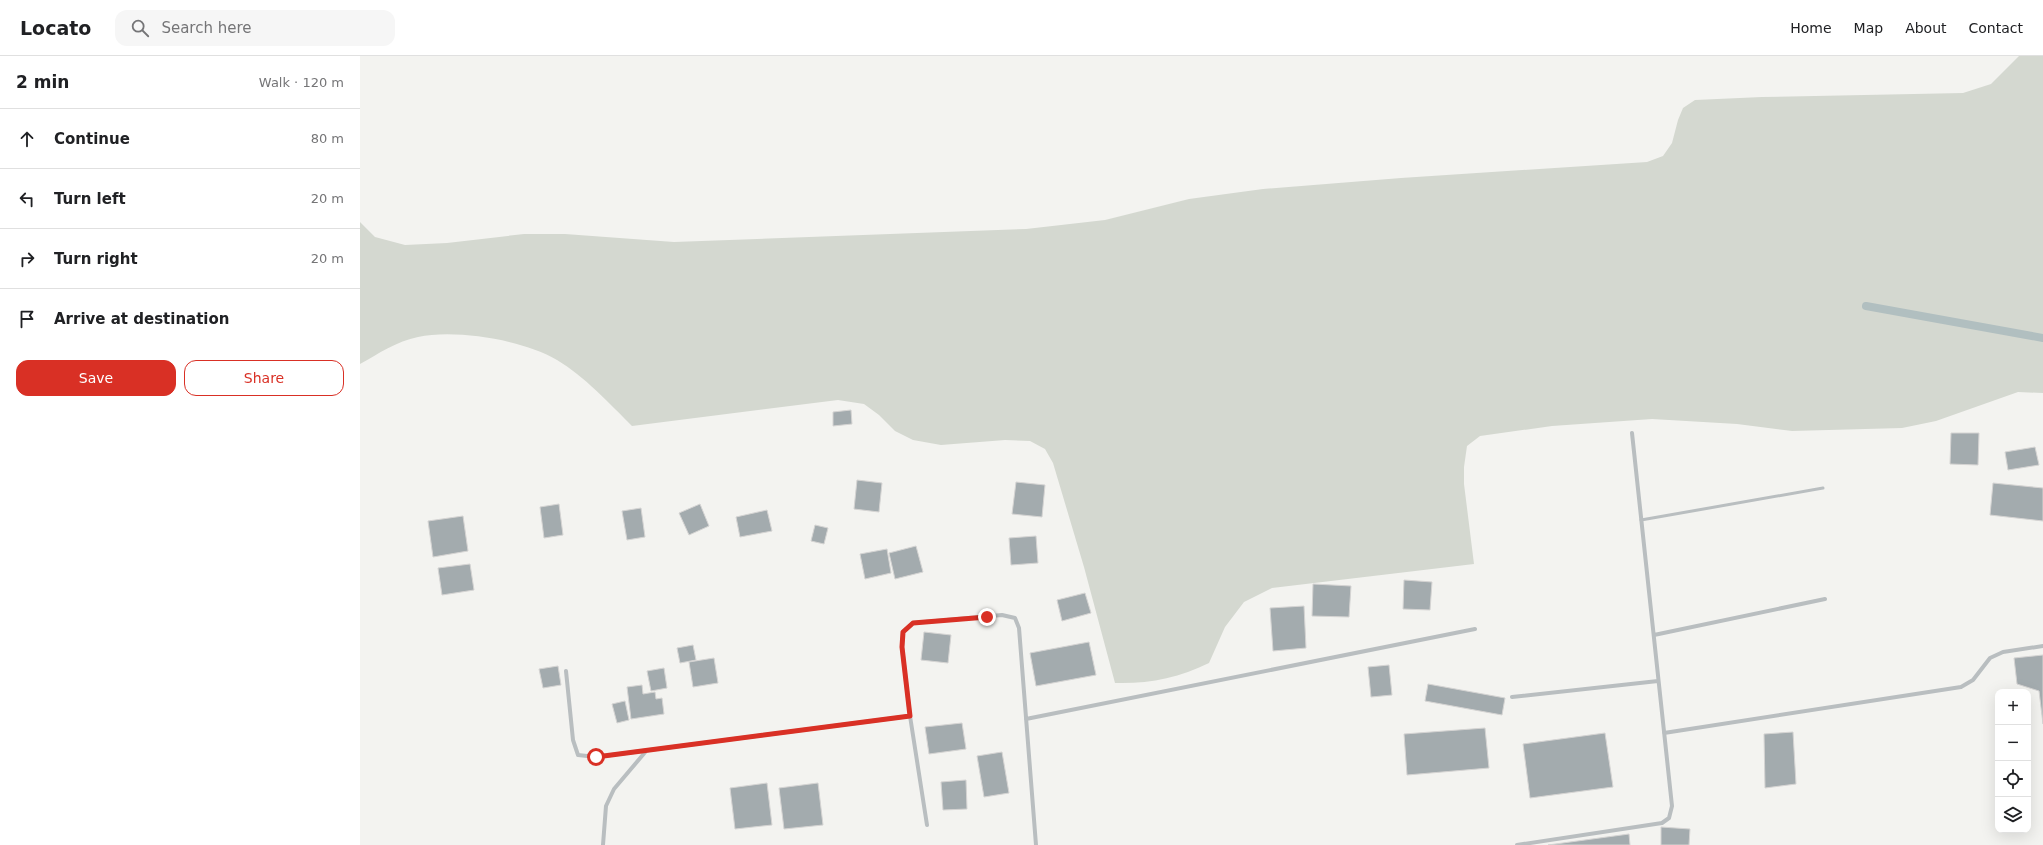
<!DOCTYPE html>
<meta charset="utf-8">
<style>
:root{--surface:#fff;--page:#f6f6f6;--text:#202124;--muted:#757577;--line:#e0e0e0;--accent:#d93025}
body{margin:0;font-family:"DejaVu Sans",sans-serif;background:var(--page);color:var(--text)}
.controls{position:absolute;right:12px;bottom:12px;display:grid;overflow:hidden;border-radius:8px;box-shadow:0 4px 16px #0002}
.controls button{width:36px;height:36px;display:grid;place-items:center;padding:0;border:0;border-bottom:1px solid var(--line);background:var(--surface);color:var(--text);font:20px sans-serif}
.stop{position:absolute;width:12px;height:12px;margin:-9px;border:3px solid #d93025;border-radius:50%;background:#fff}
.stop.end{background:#d93025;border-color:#fff;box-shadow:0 1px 4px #0008}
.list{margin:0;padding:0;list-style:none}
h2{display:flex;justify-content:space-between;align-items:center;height:52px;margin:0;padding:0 16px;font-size:17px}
h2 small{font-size:13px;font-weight:400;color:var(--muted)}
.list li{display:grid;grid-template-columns:26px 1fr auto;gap:12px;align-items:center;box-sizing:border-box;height:60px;padding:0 16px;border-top:1px solid var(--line)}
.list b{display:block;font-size:15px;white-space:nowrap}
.list em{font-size:13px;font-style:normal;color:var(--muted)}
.actions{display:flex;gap:8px;padding:12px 16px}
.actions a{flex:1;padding:9px 0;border:1px solid var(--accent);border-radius:12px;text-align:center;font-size:14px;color:var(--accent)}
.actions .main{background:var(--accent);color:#fff}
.icon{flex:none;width:22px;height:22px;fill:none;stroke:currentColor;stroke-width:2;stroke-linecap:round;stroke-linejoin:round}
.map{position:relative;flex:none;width:1683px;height:789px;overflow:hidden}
header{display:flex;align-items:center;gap:24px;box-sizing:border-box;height:56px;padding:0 20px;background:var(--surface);border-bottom:1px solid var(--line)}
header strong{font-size:19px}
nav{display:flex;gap:22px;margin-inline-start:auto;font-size:14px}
.search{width:280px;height:36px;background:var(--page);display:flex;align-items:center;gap:10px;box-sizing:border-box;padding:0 14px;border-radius:12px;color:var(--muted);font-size:15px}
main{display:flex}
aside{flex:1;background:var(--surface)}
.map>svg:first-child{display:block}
.green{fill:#d4d8d0}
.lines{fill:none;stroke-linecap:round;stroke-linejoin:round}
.stream{stroke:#b1bfc0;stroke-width:8}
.building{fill:#a3abae;stroke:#d5d4d3}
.service{stroke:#b9bec0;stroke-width:3}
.minor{stroke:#b9bec0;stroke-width:4}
.route{stroke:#d93025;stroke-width:5}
</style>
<header>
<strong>Locato</strong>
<div class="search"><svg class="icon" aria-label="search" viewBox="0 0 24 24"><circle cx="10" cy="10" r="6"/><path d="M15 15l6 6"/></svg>Search here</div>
<nav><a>Home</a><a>Map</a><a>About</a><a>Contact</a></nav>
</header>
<main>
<aside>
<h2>2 min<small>Walk · 120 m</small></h2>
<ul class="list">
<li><svg class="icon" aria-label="ahead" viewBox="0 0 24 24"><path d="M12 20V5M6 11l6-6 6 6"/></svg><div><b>Continue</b></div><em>80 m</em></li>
<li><svg class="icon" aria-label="left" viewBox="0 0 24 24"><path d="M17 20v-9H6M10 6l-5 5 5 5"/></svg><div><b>Turn left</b></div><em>20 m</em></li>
<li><svg class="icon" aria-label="right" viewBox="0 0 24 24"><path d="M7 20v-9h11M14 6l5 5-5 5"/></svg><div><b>Turn right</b></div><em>20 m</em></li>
<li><svg class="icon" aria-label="arrive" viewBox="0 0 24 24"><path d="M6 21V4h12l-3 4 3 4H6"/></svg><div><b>Arrive at destination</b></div></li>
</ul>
<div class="actions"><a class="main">Save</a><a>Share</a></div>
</aside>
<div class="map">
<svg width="1683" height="789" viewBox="0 0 1683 789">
<rect width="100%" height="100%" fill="#f3f3f0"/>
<path class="green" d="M1659 0H1683V337L1658 336 1576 365 1542 372 1432 375 1377 368 1292 363 1192 370 1120 380 1107 390 1104 411V428L1114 508 912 532 884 546 865 571 849 607C819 622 788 628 755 627L724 511 693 407 685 393 670 385 645 384 581 389 553 384 535 375 519 359 504 348 478 344 272 370C250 348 224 320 197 304 163 284 96 273 58 281 37 285 18 298 0 308V166L15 181 45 189 87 187 164 178H205L314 186 666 173 745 164 829 143 903 133 1041 122 1287 106 1303 100 1312 87 1318 64 1323 52 1335 44 1402 41 1603 37 1631 28Z"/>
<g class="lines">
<path class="stream" d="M1506 250 1683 282"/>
</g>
<path class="building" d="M491 354 492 368 473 370V356Z
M1591 377H1619L1618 409 1590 408Z
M1675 391 1679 409 1648 414 1645 396Z
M497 424 522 427 519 456 494 453Z
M656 426 685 429 682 461 652 458Z
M1633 427 1683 432V465L1630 459Z
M199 448 203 479 184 482 180 451Z
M340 448 349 470 329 479 319 457Z
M281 452 285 481 267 484 262 455Z
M407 454 412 475 380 481 376 461Z
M103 460 108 495 73 501 68 465Z
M455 469 468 472 464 488 451 485Z
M676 480 678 507 651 509 649 482Z
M556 490 563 516 535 523 529 497Z
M527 493 531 517 505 523 500 498Z
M110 508 114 534 82 539 78 512Z
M1044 524 1072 526 1070 554 1043 553Z
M953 528 991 530 989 561 952 560Z
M725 537 731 557 702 565 697 544Z
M944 550 946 592 913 595 910 552Z
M564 576 591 579 588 607 561 604Z
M729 586 736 619 676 630 670 597Z
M333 589 336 604 320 607 317 592Z
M1683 599V668L1679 635 1657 628 1654 602Z
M354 602 358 627 333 631 329 606Z
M1029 609 1032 639 1011 641 1008 611Z
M198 610 201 629 183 632 179 613Z
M304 612 307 632 291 635 287 615Z
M1068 628 1145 642 1142 659 1065 645Z
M282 629 283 638 295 636 296 643 302 642 304 658 271 663 267 631Z
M265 645 269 664 257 667 252 648Z
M602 667 606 693 569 698 565 671Z
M1125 672 1129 712 1047 719 1044 678Z
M1433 676 1436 728 1405 732 1404 678Z
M1245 677 1253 731 1170 742 1163 688Z
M642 696 649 737 624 741 617 700Z
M606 724 607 753 583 754 581 726Z
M407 727 412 769 375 773 370 732Z
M458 727 463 769 424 773 419 732Z
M1301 771 1330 773 1329 789H1301Z
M1269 778 1270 789H1188Z"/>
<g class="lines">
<path class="service" d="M1281 464 1463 432"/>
<path class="minor" d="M1294 579 1465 543
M206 615 213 684 218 699 236 701 550 660
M1152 641 1298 625
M666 663 1115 573
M1304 677 1601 631 1613 624 1630 602 1643 596 1683 590
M567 769 550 660 542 591 543 576 553 567 642 559 655 562 659 572 676 789
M243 789 246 750 254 733 287 694
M1157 789 1302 767 1309 762 1312 750 1272 377"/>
</g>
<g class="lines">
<path class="route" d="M236 701 550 660 542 591 543 576 553 567 627 561"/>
</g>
</svg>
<div class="controls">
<button>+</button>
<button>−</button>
<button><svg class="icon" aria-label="locate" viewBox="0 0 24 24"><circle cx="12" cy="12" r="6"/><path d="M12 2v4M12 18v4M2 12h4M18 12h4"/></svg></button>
<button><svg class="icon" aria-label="layers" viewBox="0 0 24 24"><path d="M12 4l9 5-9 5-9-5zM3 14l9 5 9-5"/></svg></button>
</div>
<div class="stop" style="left:236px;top:701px"></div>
<div class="stop end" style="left:627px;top:561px"></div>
</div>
</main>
